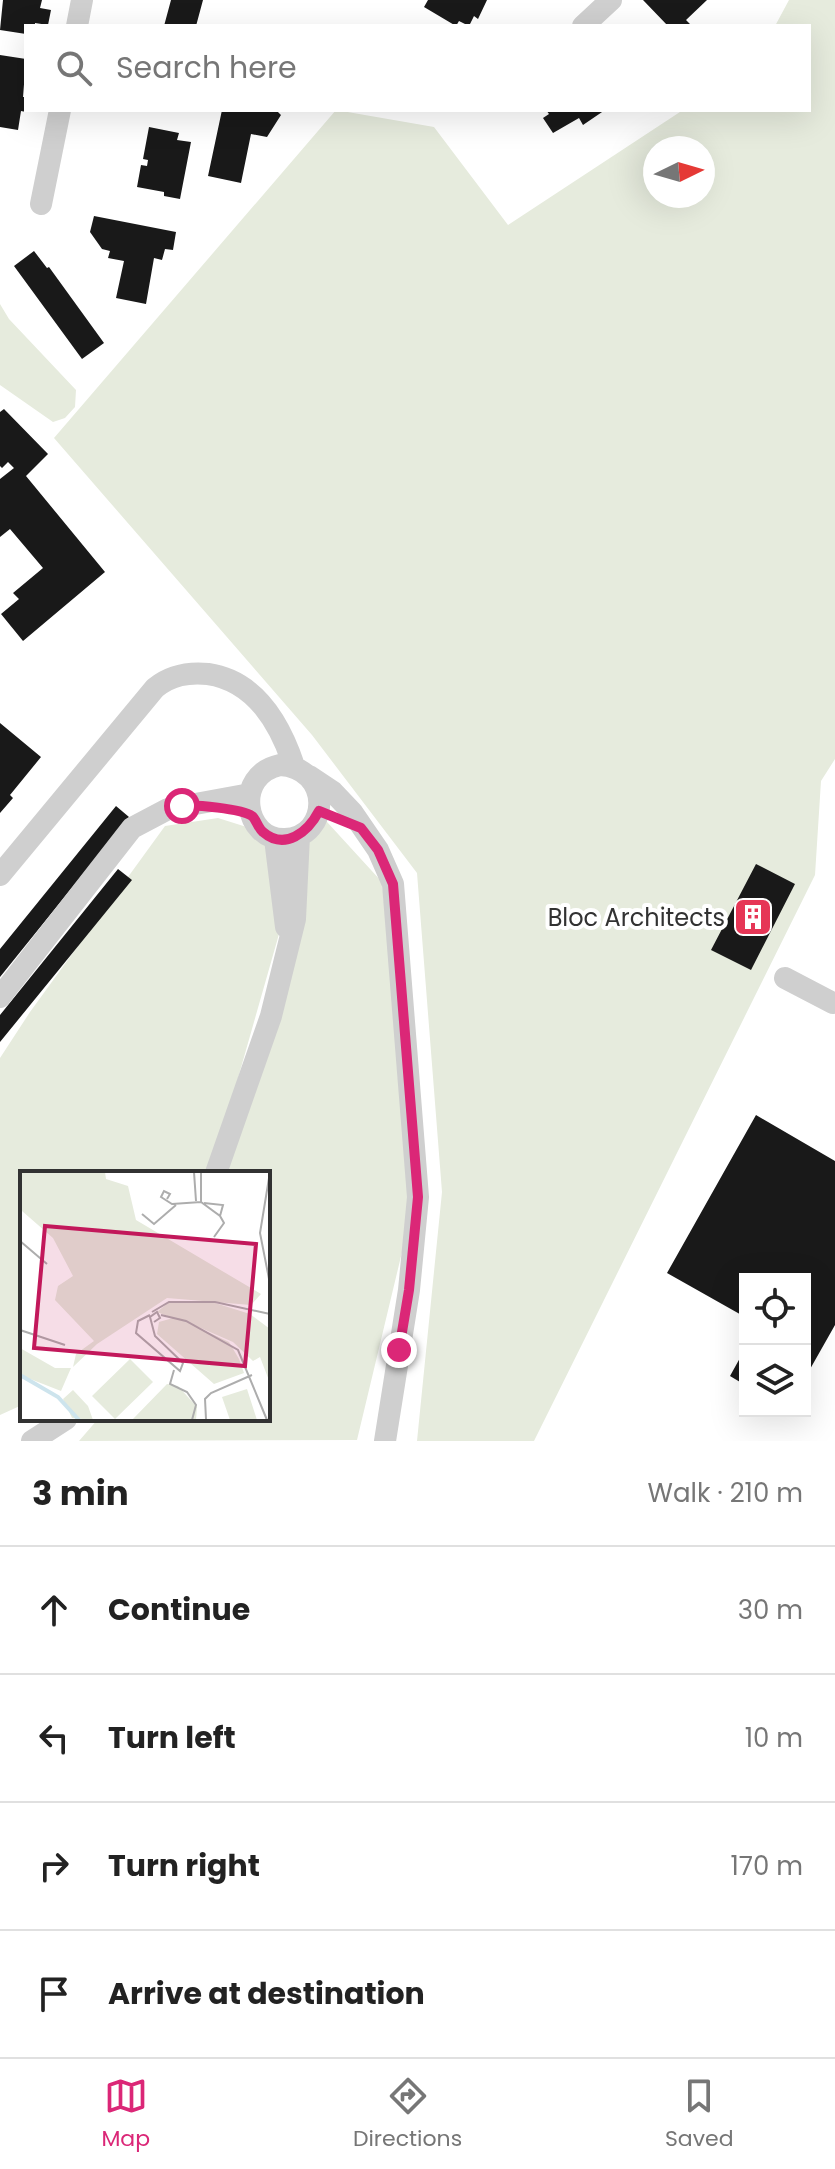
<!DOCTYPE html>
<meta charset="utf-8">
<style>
:root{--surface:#fff;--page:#f6f6f6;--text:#222;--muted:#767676;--line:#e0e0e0;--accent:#db2777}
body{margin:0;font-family:Poppins,sans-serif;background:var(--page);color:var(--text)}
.controls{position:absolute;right:24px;bottom:24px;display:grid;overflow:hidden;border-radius:0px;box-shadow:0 8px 32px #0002}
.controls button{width:72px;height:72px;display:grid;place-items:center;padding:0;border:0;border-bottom:2px solid var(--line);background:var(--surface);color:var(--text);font:40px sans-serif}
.compass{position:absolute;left:643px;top:136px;width:72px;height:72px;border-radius:50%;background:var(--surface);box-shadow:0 8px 32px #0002;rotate:85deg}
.stop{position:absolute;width:24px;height:24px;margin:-18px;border:6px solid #db2777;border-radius:50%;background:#fff}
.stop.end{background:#db2777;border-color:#fff;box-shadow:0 2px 8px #0008}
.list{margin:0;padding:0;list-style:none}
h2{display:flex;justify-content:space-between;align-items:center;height:104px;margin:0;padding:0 32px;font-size:34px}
h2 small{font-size:26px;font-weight:400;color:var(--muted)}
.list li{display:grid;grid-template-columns:52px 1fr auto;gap:24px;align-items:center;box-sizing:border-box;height:128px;padding:0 32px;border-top:2px solid var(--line)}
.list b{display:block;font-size:30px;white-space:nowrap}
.list em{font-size:26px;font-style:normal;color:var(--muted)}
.icon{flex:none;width:44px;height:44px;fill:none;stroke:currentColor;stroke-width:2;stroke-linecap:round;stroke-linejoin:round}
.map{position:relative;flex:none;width:835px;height:1441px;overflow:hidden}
.search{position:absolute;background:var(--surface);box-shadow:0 8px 32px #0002;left:24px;right:24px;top:24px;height:88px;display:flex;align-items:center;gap:20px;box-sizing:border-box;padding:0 28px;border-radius:0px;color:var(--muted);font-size:30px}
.sheet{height:616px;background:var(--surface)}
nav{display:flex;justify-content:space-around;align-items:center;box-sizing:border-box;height:112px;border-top:2px solid var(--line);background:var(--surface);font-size:22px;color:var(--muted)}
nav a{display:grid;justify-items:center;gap:4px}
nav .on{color:var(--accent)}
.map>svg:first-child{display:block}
.green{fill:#e6ebdd;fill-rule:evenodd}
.building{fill:#191919}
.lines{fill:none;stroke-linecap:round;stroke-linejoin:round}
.street{stroke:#cfcfcf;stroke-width:22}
.route{stroke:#db2777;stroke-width:10}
.labels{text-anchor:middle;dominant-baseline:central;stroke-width:8;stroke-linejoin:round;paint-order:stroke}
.poi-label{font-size:24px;fill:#323232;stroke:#fff;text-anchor:end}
.inset-river{fill:none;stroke:#cde4ed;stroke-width:4}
.inset-road{fill:none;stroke:#adadad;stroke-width:2}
.view{fill:#c2185b;fill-opacity:0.15;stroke:#c2185b;stroke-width:4}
.inset-edge{fill:none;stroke:#323232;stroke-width:4}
</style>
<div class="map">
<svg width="835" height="1441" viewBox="0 0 835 1441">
<rect width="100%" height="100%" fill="#fff"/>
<path class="green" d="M789 0H835V759L821 781 815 875 534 1441H417L442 1192 417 873 312 735 54 438 336 110 434 127 508 225 683 110H809V26H775ZM655 148H703V196H655Z
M0 304 9 319 76 390 75 407 65 418 53 422 0 385Z
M317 811 382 882 414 1202 357 1440 79 1441 98 1419H268V1173H224Z
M218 818 253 829 271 852 281 927 211 1173H22V1405L0 1415V1058L30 1012 165 826Z"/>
<path class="building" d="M3 0H42L40 8 51 10 48 25 35 23V26H26V34L0 30Z
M171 0H203L196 26H164Z
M428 0H487L478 19 474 16 469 26 459 21 456 26 424 7Z
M643 0H707L686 20 692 26H668Z
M0 55 26 59 23 97H26V112L21 111 18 130 0 127Z
M222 110H276L281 115 267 137 251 134 241 183 208 176Z
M546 110H605L583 125 579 118 553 133 543 118 549 114Z
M149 127 179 133 177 140 191 142 180 199 164 196V192L137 187 141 165 147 166 148 160 143 159Z
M94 216 176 232 173 250 165 249 162 260 154 258 146 304 116 298 124 261 108 258 110 251 102 249 90 232Z
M34 251 47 268 49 267 104 343 82 359 14 266Z
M4 409 48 454 26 476 105 572 23 641 1 614 19 599 13 593 43 568 10 529 0 537V479L14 468 8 462 2 468 0 466V412Z
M0 723 41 757 10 795 13 798 0 813Z
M116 806 129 817 0 977V949Z
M756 864 795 884 751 970 711 950Z
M118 869 132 880 0 1042V1015Z
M756 1115 835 1161V1325L805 1378V1279H745V1317L667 1273Z
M745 1349V1385L730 1376Z"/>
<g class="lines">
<path class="street" d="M77 26 82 0
M583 26 611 0
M41 204 60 110
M280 765C332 768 331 837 285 839 244 841 233 775 280 765Z
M309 776 333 792 352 812 378 850 393 884 418 1197 409 1290 385 1441
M275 839 286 927
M0 875 155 688C171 675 188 672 208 674 256 681 280 724 294 766
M785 978 833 1003
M0 997 132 828 168 809 250 794
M216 1173 271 1016 295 919 299 836
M32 1441 66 1419"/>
</g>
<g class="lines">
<path class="route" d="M182 806C194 804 242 809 252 816 256 819 258 828 263 832 285 851 308 832 319 811L361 828 378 850 393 884 418 1197 409 1290 399 1350"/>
</g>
<defs>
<symbol id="building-square" viewBox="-11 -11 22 22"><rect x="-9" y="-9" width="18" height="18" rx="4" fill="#e63656" stroke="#fff"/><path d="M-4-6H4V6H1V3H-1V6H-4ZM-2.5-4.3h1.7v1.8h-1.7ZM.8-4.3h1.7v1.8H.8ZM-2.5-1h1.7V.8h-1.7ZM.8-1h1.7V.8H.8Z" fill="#fff"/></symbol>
</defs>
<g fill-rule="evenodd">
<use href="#building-square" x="731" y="895" width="44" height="44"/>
</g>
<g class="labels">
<g class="poi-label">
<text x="725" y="917">Bloc Architects</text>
</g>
</g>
<g transform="translate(20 1171)">
<rect width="250" height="250" fill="#fff"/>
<path d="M0 1H85L86 8 108 15 116 49 241 123 231 134 147 127 77 173 53 196 56 183 74 170 35 129 38 115 53 105 33 67 2 40ZM148 132H195L230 143 250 158V212L240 186 233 190 213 171 167 151 209 171 219 188 224 202 194 213 137 163 139 151 153 147 137 141ZM0 177 35 197H51L41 220 0 204ZM110 188 133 211 95 248 72 225ZM147 213 158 215 177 236 176 249H112ZM227 218 237 249H210L202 226ZM53 219 68 235 73 249 52 247 43 228Z" fill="#e6ebdd"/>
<path class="inset-river" d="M0 204 38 226 59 249"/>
<path class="inset-road" d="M174 1 176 30M250 1 240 62 250 113M147 28 150 23 144 20 141 26 152 33 181 31 200 45 204 52 194 66M181 31V1M184 32 203 34 200 45M122 43 134 53 156 34M0 70 27 93M132 141 149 131H195L250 143M130 144 118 150 116 162 160 200 163 192 135 165 130 146 137 141 140 147 134 151M141 144 166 150 218 179 247 249M0 159 45 174M154 199 150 213 167 221 176 234 172 249M186 248 185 228 191 222 232 204"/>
<path class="view" d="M25 55 236 73 225 195 14 177Z"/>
<rect width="250" height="250" class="inset-edge"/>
</g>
</svg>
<div class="controls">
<button><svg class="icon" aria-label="locate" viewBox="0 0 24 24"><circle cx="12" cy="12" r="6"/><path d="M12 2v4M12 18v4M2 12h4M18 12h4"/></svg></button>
<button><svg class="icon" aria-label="layers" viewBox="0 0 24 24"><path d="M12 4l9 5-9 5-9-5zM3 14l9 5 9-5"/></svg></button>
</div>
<svg class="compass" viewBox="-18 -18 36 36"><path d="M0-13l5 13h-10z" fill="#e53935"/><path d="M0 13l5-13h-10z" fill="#767676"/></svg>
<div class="stop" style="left:182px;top:806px"></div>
<div class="stop end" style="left:399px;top:1350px"></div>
<div class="search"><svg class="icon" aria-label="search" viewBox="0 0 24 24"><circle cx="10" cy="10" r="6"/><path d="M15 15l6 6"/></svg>Search here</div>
</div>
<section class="sheet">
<h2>3 min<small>Walk · 210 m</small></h2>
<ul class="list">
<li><svg class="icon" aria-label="ahead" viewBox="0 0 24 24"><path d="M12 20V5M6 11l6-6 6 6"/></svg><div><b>Continue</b></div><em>30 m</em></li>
<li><svg class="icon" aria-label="left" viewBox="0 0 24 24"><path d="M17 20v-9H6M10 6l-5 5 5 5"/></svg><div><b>Turn left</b></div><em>10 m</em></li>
<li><svg class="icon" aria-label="right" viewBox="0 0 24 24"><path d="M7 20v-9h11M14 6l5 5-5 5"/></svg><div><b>Turn right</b></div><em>170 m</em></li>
<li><svg class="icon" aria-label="arrive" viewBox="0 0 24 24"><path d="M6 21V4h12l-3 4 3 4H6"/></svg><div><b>Arrive at destination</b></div></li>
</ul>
</section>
<nav>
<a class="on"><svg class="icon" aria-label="map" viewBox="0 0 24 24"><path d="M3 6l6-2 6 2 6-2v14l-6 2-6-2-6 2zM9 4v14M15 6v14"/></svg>Map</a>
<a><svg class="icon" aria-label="directions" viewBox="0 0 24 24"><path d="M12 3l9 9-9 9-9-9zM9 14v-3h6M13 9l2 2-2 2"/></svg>Directions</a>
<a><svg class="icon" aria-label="saved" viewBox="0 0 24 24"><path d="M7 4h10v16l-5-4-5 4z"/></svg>Saved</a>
</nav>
